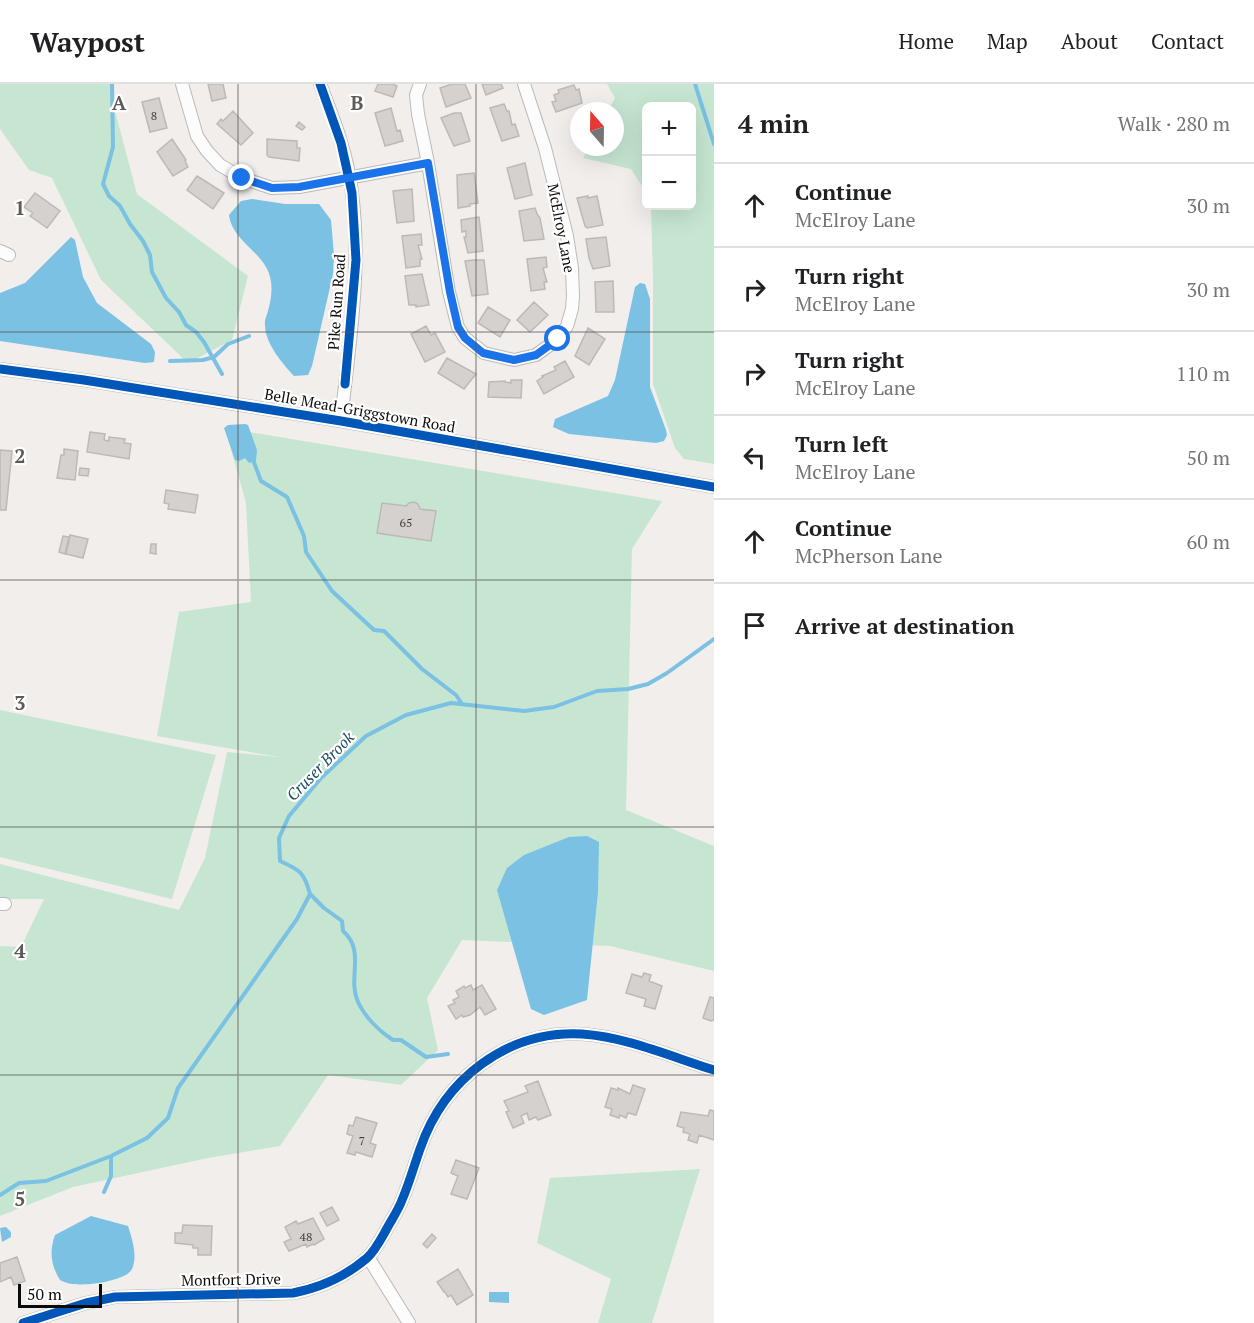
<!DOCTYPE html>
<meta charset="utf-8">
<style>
:root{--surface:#fff;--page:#f2f2f2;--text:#202124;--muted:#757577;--line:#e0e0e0}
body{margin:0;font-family:"PT Serif",serif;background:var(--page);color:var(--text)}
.controls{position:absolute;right:18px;top:18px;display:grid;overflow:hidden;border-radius:9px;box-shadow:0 6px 24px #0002}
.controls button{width:54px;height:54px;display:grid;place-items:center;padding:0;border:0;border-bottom:2px solid var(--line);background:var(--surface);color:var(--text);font:30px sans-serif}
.compass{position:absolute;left:570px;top:18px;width:54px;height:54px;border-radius:50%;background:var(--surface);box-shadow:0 6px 24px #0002;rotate:340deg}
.scale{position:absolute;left:18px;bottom:15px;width:84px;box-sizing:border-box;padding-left:6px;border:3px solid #0d0b0a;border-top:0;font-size:16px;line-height:21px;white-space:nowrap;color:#0d0b0a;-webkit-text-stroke:4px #fff;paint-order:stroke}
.stop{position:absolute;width:18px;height:18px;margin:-14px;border:4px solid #1a73e8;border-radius:50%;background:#fff}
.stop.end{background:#1a73e8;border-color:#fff;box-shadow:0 2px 6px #0008}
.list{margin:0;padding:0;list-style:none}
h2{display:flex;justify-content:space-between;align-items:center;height:78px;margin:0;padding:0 24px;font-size:26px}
h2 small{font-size:20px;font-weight:400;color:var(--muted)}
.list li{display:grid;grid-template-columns:39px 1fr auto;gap:18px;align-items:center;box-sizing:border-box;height:84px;padding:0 24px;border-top:2px solid var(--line)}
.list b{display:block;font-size:22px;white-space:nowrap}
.list p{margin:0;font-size:20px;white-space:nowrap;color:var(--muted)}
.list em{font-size:20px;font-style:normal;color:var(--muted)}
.icon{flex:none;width:33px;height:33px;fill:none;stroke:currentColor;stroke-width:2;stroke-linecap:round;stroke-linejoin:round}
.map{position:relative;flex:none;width:714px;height:1239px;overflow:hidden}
header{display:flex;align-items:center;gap:36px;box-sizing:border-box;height:84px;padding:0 30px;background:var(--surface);border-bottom:2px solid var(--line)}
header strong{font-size:28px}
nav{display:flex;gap:33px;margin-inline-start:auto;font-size:21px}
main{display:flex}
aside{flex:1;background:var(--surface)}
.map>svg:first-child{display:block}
.green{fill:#c6e6d2}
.water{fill:#7ac1e3}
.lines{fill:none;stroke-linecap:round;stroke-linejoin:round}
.stream{stroke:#7ac1e3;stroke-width:4}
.building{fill:#d4d1cf;stroke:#bcb9b8;stroke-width:1.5}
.minor-casing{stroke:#bcbab8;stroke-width:14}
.minor{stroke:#fdfcfc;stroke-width:12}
.cycleway-casing{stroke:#fff;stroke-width:13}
.cycleway{stroke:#0057b8;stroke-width:9}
.route{stroke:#1a73e8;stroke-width:8}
.grid{fill:none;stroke:#5d5a59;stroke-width:1.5;stroke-opacity:0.55}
.labels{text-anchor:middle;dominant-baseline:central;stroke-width:4.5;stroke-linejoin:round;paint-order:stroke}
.number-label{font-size:12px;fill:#3f3c3b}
.street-label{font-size:15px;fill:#0d0b0a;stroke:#fff}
.water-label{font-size:16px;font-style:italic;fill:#204b60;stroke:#fff}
.grid-label{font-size:20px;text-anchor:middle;font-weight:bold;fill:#5d5a59;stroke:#fff;stroke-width:4.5;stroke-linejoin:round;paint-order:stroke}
</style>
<header>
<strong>Waypost</strong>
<nav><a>Home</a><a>Map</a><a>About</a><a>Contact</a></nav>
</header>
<main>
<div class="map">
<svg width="714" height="1239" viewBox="0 0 714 1239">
<rect width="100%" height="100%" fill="#f1eeec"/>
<path class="green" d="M0 0H110L112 16 137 110 248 192 232 256 188 279 101 196 52 94 29 86 0 45Z
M607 0H714V380L684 375 675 364 653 300V194L651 122H692V22H646V108L631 85 583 74 589 63H615V27H608L615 14Z
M225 344 662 417 632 465 626 726 714 762V887L610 862 462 856 427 914 438 966 401 1001 328 991 280 1062 208 1074 73 1103 0 1132V862L21 863 44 815H0V780L179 826 205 774 227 668 279 673 157 652 179 528 251 518 246 419Z
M0 626 216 671 172 815 0 773Z
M700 1085 652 1239H598L611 1195 537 1159 550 1094Z"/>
<path class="water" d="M252 115 285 120H319L331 136 334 171 333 190 312 282 308 291 294 292C282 279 265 259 265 241 264 236 267 231 268 227 272 212 274 197 266 183 255 164 232 154 229 131L241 117Z
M71 153 75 156 83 193 97 219 151 260 155 268 154 278 145 279 0 257V209L25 199Z
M640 199 645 200 650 215V303L666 346 667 351 664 357 656 359 569 350 553 343 555 335 608 312 615 296 635 203Z
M245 340 248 341 257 366 256 377 249 379 245 374 239 377 235 376 224 344 228 341Z
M587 752 599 758 598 808 587 916 544 931 531 925 497 806 507 784 524 771 569 753Z
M91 1132 128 1142C132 1155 138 1172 132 1185 126 1197 87 1202 74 1200 69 1200 64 1198 60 1196 51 1181 49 1168 55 1151Z
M6 1143 11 1148V1153L2 1158 0 1144Z
M489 1208H509V1219L489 1218Z"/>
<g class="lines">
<path class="stream" d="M112 0 113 63 103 100 109 112 120 122 130 140 143 157 150 171 152 188 166 214 179 228 186 241 196 248 204 258 222 290
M695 0 714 60
M170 277 203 276 214 273 228 260 249 252
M252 373 261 397 287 413 304 452 306 468 332 507 374 546 384 547 422 585 456 611 462 620
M310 810 324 824 342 837 343 847C366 867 347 894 358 918 365 933 379 947 393 956H401L426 973 448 970
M104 1108 111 1092V1072
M0 1111 19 1099 46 1097 111 1072 147 1054 168 1034 178 1004 297 835 310 810C304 788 300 786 280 777L279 754 289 732 321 694 366 652 406 631 451 619 524 627 554 623 597 607 628 605 648 600 667 589 714 555"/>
</g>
<path class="building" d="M208 0H223L226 14 212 17Z
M378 0H393L397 2 393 13 375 7Z
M452 0H465L471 14 446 23 440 4Z
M482 0H501L503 4 486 11Z
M574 1 576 6 579 5 582 19 556 28 552 18 556 17 554 11 559 9 558 6Z
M159 14 167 44 150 48 142 18Z
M504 20 507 27H509L512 41 515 40 519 52 502 57 490 24Z
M391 24 397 47 400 46 403 57 385 62 375 29Z
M233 27 253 49 241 61 217 40 221 35 223 37Z
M454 29H461L470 57 454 62 441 34Z
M299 38 305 43 302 46 296 42Z
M172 55 186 76 185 77 188 83 173 92 157 68Z
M267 55 297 57V64H300L299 77 269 73 267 71Z
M525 79 532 111 515 115 507 84Z
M474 89 478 119 470 120V122L458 124 457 91Z
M197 92 224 109 213 125 187 106Z
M412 105 414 137 397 139 393 107Z
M35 109 60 127 47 144 30 132 33 129 24 123Z
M588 112V114L597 112 603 141 587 144 585 142 577 114Z
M535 124 537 130 540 134 544 155 524 157 519 127Z
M479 133 483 167 468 169 464 153H466V147L462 148 461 136Z
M421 150 422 161H418L422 175H420V182L406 184 402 152Z
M606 153 610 182 593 185 589 174 586 155Z
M546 173 547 183 543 184 547 198H544L545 205 531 207 527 175Z
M474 176H484L488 210 472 212 465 177Z
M422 190 429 221 416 223V221H409L405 192Z
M613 197 614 228H596L595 198Z
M534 218 548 231 530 248 517 236Z
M488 223 510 236 500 253 478 239Z
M426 242 431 251 435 249 445 268 425 278 411 250Z
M588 244 605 255 589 281 575 272Z
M447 274 476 290 464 305 438 289Z
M565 277 574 293 544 310 537 297 543 293 542 292 556 286 554 283Z
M511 296H522L521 314 488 313 489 298 505 297V298L511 299Z
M90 348 105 350 104 356 109 357V353L125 355 124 359 131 360 129 375 87 368Z
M64 365 78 367 75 396 57 394 61 371H64Z
M0 366 12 367 6 426H0Z
M80 384 89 385 88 392 79 391Z
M166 406 198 411 195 429 168 425 169 420 164 419Z
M414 418 418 420 420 425 436 427 431 457 377 449 382 419 406 422 409 419Z
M70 451 88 455 83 474 66 470Z
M63 452 69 453 65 470 59 468Z
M151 460H156V470L150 469Z
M644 889 651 891 649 897 662 902 655 925 644 922 646 915 626 909 632 890 642 893Z
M471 901 473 906 482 901 496 925 485 931 480 923 470 931 463 933 462 931 456 935 448 922 455 919 453 916 459 913 456 907 464 902 465 904Z
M710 913 714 914V936L711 937 703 934Z
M538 997 551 1031 538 1036 536 1033 529 1036 527 1029 521 1032 524 1039 513 1044 506 1028 509 1027 504 1017 528 1008 525 1002Z
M633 1001 645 1005 636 1031 628 1029 626 1034 620 1031 619 1034 610 1031 612 1025 605 1023 611 1004 618 1006V1004L630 1010Z
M710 1026 714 1027V1056L699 1051 697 1059 688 1056 690 1050 683 1048 684 1044 677 1042 681 1028 708 1032Z
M356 1033 377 1039 370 1059 376 1061 372 1073 356 1068 355 1071 347 1069 353 1052 347 1050 349 1041 353 1042Z
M456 1076 479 1084 467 1115 451 1110 458 1092 451 1089Z
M332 1123 339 1136 327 1142 320 1129Z
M313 1134 324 1155 314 1161 313 1160 307 1163 306 1160 289 1167 284 1158 291 1155 285 1143 296 1137 298 1140Z
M183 1141 212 1142 211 1171H198V1164H193V1161L175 1159V1149H182Z
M432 1150 436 1154 427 1164 423 1160Z
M17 1173 25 1197 14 1201 11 1193 0 1198V1179Z
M458 1185 473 1211 457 1221 451 1211 448 1213 445 1208H444L437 1198Z"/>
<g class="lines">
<defs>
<path id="minor" d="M182 0 197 52 207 67 220 81 242 94 272 104 299 103 428 79
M320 0C334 35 348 72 352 109 362 185 349 262 341 337
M420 0 416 11 418 30 428 79 449 208 458 243 465 254 484 269 514 276 536 271 558 255 567 242 572 225 573 212 572 184 567 152 545 64 524 0
M0 167 9 171
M0 285 84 296 341 337 714 403
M0 820H5
M368 1173 409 1239
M23 1239 86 1219 115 1213 293 1209C319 1204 346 1192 367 1174 374 1168 380 1157 385 1148 390 1138 398 1127 402 1116 409 1100 414 1082 420 1065 444 995 507 946 582 950 627 953 672 973 714 986"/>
</defs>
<use href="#minor" class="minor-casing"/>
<use href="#minor" class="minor"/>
<defs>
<path id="cycleway" d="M320 0 341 59 352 109 356 176 345 300
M0 285 84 296 341 337 714 403
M23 1239 86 1219 115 1213 293 1209C319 1204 346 1192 367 1174 374 1168 380 1157 385 1148 390 1138 398 1127 402 1116 409 1100 414 1082 420 1065 444 995 507 946 582 950 627 953 672 973 714 986"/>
</defs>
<use href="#cycleway" class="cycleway-casing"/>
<use href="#cycleway" class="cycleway"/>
</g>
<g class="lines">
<path class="route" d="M242 94 272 104 299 103 428 79 450 208 458 243 465 254 483 269 514 276 536 271 558 255"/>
</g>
<path class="grid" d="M238 0V1239M476 0V1239M0 248H714M0 496H714M0 743H714M0 991H714"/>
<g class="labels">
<g class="number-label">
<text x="154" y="31">8</text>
<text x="406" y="438">65</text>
<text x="362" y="1056">7</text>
<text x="306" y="1152">48</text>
</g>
<g class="street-label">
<text transform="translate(562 144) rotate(79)">McElroy Lane</text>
<text transform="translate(336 218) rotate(-86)">Pike Run Road</text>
<text transform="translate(360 326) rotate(10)">Belle Mead-Griggstown Road</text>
<text transform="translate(231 1195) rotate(-1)">Montfort Drive</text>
</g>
<g class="water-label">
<text transform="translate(320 682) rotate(-46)">Cruser Brook</text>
</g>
</g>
<g class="grid-label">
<text x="119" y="26">A</text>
<text x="357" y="26">B</text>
<text x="20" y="131">1</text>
<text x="20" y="379">2</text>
<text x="20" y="626">3</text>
<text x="20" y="874">4</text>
<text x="20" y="1122">5</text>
</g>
</svg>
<div class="controls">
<button>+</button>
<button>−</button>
</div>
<svg class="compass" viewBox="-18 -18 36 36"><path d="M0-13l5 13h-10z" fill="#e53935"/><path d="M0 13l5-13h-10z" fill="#757577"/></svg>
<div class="scale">50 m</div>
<div class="stop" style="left:558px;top:255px"></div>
<div class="stop end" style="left:242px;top:94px"></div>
</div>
<aside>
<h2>4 min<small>Walk · 280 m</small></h2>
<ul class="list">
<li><svg class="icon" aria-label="ahead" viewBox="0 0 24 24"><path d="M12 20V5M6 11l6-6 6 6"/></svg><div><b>Continue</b><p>McElroy Lane</p></div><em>30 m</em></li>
<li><svg class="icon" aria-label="right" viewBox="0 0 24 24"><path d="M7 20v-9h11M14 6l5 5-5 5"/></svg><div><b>Turn right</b><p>McElroy Lane</p></div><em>30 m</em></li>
<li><svg class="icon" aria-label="right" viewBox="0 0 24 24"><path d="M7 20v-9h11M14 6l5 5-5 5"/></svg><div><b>Turn right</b><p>McElroy Lane</p></div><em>110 m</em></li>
<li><svg class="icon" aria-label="left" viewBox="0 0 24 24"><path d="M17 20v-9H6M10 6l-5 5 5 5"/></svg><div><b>Turn left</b><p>McElroy Lane</p></div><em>50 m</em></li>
<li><svg class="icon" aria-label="ahead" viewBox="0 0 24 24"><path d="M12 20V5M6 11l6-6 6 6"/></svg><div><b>Continue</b><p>McPherson Lane</p></div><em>60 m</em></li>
<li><svg class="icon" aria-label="arrive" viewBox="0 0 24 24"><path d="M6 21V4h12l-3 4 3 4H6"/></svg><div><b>Arrive at destination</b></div></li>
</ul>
</aside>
</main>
